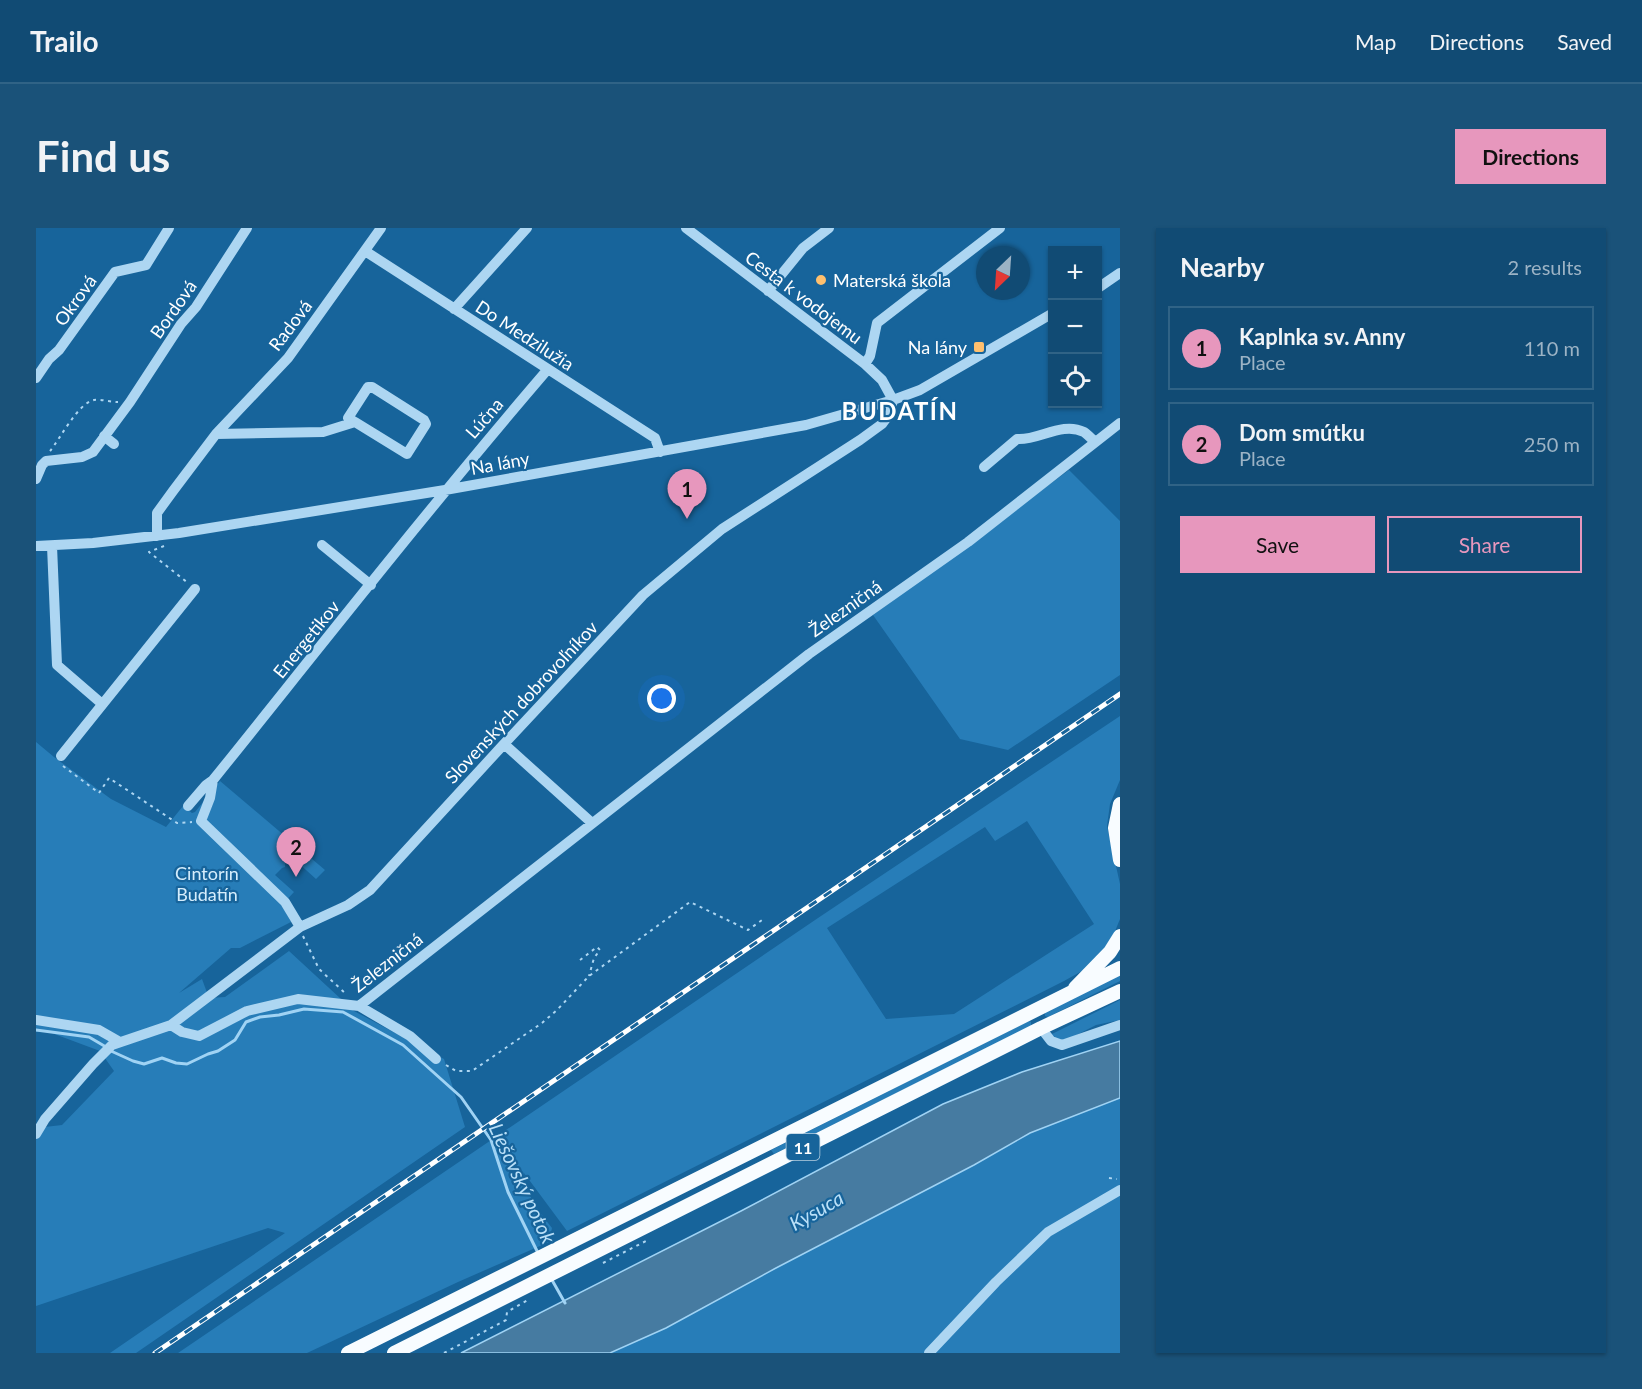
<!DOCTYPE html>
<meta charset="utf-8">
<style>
:root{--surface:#114b74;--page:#1a5279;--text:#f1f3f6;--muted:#9cb3c5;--line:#306386;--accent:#e797bd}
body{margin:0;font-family:Lato,sans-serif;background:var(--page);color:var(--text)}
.controls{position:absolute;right:18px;top:18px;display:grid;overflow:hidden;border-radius:0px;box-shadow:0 2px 4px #0004}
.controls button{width:54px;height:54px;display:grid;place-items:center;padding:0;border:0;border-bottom:2px solid var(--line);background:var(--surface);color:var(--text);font:30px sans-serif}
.compass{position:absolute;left:940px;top:18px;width:54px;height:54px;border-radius:50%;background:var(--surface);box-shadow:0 2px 4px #0004;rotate:205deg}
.you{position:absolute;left:626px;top:471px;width:21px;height:21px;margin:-15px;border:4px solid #fff;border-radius:50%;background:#1a73e8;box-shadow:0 0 0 9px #1a73e833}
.badge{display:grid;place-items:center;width:39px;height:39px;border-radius:50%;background:var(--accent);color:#111;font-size:20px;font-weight:700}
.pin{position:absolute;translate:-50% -50px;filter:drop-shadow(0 2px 3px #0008)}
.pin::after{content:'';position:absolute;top:32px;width:21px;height:18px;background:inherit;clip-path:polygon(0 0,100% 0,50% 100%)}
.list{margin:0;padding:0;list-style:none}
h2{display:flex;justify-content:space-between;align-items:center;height:78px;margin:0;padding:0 24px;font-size:26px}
h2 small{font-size:20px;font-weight:400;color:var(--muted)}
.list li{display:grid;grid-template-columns:39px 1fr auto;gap:18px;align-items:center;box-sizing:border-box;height:84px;margin:0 12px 12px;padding:0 12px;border:2px solid var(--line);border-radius:0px}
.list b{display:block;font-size:22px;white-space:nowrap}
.list p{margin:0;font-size:20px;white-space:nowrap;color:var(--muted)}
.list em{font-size:20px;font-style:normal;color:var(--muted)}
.actions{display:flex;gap:12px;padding:18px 24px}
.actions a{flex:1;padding:14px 0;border:2px solid var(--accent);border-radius:0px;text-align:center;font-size:21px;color:var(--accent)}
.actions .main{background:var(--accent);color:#111}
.icon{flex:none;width:33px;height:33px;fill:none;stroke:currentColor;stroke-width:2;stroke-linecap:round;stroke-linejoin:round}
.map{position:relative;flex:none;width:1084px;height:1125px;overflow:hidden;border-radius:0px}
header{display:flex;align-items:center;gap:36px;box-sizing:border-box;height:84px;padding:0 30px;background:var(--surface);border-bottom:2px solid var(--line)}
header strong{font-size:28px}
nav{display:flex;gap:33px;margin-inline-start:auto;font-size:21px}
.intro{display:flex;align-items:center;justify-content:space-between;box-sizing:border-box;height:144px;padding:0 36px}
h1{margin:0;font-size:42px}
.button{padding:15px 27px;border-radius:0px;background:var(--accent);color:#111;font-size:21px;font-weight:700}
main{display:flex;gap:36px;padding:0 36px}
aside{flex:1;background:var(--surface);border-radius:0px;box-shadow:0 2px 4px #0004}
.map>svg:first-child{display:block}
.green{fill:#277db8;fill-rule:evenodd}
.water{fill:#467ba1;stroke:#a0d3f4;stroke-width:1.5}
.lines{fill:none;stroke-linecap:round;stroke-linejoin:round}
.stream{stroke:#a0d3f4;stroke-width:3}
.path{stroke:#add6f2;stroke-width:2;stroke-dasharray:3 4.5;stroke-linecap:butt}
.minor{stroke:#add6f2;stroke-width:10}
.major{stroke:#f8fcff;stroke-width:14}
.rail-casing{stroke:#fff;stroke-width:5}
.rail{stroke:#17649b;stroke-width:3;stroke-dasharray:9;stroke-linecap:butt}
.poi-dot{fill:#ffc06e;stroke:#17649b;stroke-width:2}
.labels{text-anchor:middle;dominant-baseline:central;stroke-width:4.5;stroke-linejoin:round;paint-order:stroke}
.shield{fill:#17649b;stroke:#b9d0e1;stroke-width:1.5}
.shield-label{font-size:16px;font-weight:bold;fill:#fff}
.poi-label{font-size:18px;fill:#fff;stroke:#17649b;text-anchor:start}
.street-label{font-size:18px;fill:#fff;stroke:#17649b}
.park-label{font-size:18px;fill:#d5edfc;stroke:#17649b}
.water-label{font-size:20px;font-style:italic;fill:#bae0f8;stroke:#17649b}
.district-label{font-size:24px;font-weight:bold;letter-spacing:1.5px;fill:#fff;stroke:#17649b}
</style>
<header>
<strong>Trailo</strong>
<nav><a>Map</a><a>Directions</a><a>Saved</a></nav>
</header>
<div class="intro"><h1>Find us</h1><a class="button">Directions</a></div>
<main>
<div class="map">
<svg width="1084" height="1125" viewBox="0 0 1084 1125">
<rect width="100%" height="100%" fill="#17649b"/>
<path class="green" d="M1033 242 1084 293V447L972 522 924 511 837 387Z
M1084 488V552L1074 576 1071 598 1084 656V691L1073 718 1055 738 1028 753 531 1003 488 945C490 968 503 983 516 1000L513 1014 422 1054 271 1125H142L782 690ZM991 593 1058 696 918 786 850 791 791 700 949 599 959 613Z
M0 514 18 529 75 571 130 599 147 578 156 585 159 584 184 553 289 642 280 651 260 633 257 636 249 635V639L246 640 239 647 258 664 246 677 255 694 204 720H195L143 765 166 751 173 770 189 769 253 723 318 783 408 831 429 899 100 1125H74L249 1005 232 1000 0 1078V900L26 897 78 843 64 823 13 804H0Z
M1084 747V753L1012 789 1009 788V784Z
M1084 772V792L1060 797 1027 814 1016 809V806Z
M993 793 995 794V798L738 926 735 922Z
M1084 870V1125H574L630 1100 740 1040 938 937 994 905Z"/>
<path class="water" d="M1084 813V870L994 905 938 937 740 1040 630 1100 574 1125H425L705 983 907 876 986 844Z"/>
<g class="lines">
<path class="stream" d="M0 802 53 809 70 819
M75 823 97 833 108 836 126 830 140 835 151 836 172 826 182 823 199 812 210 794 224 789 243 787 268 781 307 784 367 817 425 869 455 912 472 964 502 1025
M516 1052 529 1075"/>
<path class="path" d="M14 223C24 211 42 175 58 172 65 171 74 174 82 174
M128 318 113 324 152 355
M27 538 63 565 73 550 141 595 156 594
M267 708 283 741 309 765
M544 732 561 719 564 722 558 730 553 748
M410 837 420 843H436L506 795 521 782 553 748 654 674 712 702 729 690
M1073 950 1081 951
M567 1035 610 1013
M408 1125 470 1092 471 1084 492 1072"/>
<path class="minor" d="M329 23 619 210 624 224
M1062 60 1084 45
M732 63 767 20 793 0
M418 81 491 0
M829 136 834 128 841 95 964 0
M0 150 13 131 23 122 79 44 110 37 133 0
M180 206 287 204 319 194 371 226 390 196 388 192 336 159H332L312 190 319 194
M68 208 78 216
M948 239 981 211C1002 213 1026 193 1048 204 1051 206 1056 211 1059 214
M0 251 6 237 10 233 46 229 57 224 94 174 145 96 160 79 211 0
M121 308V285L137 263 180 206 252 130 345 0
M286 317 335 357
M0 318 57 315 143 305 409 262 770 197 857 172 884 162 1017 85
M16 318 21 437 65 475
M468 516 556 595
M25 528 159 361
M177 552 174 570 165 593 249 674 264 699
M152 578 170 557 177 552C288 414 397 275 512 141
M323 778 374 808 400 831
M0 792 63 802 84 814
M135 797 146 804 163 808 211 783 262 771 323 778 773 426 932 314 1084 195
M1005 800 1015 813 1026 817 1084 797
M0 906 9 891 57 836 76 817 135 797 264 699 312 677 334 662 468 516 607 367 686 301 824 212 846 196 854 185 857 172 846 152 829 136 650 0
M893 1125 960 1054 1012 1004 1084 962"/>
<path class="major" d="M1084 576 1079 600 1084 632
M1039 760 1074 724 1084 708
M312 1125 1084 740
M358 1125 1005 800 1084 763"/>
<defs>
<path id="rail" d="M119 1125 1084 466"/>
</defs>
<use href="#rail" class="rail-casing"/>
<use href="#rail" class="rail"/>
</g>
<g class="poi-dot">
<circle cx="785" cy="52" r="6"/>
<rect x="937" y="113" width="12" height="12" rx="3"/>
</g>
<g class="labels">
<rect class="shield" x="750.5" y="906" width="33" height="26" rx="4.5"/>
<g class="shield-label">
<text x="767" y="919">11</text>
</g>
<g class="poi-label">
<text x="797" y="52">Materská škola</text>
<text x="931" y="119" text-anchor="end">Na lány</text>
</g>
<g class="street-label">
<text transform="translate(768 69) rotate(37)">Cesta k vodojemu</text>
<text transform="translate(39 72) rotate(-54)">Okrová</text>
<text transform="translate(137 81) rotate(-55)">Bordová</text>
<text transform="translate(254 97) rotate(-53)">Radová</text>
<text transform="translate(489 107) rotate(33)">Do Medzilužia</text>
<text transform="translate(448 190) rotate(-49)">Lúčna</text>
<text transform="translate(464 235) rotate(-10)">Na lány</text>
<text transform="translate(809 380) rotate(-35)">Železničná</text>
<text transform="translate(270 411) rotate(-51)">Energetikov</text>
<text transform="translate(485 474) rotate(-47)">Slovenských dobrovoľníkov</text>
<text transform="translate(351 734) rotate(-38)">Železničná</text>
</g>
<g class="park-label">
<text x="171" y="645">Cintorín<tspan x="171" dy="21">Budatín</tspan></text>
</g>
<g class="water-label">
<text transform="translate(487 955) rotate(65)">Liešovský potok</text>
<text transform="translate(780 982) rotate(-30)">Kysuca</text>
</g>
<g class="district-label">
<text x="864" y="182">BUDATÍN</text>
</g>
</g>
</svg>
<div class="controls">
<button>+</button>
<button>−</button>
<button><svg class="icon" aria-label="locate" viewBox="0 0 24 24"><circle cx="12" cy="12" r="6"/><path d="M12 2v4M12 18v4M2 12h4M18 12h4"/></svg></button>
</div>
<svg class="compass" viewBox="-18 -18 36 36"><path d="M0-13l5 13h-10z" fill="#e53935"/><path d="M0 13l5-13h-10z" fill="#9cb3c5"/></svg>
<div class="you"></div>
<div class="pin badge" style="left:651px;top:291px">1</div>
<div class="pin badge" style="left:260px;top:649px">2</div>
</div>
<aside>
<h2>Nearby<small>2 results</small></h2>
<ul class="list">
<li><span class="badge">1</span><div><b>Kaplnka sv. Anny</b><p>Place</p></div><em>110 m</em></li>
<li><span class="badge">2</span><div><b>Dom smútku</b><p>Place</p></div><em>250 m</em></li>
</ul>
<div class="actions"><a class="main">Save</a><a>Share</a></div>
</aside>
</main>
